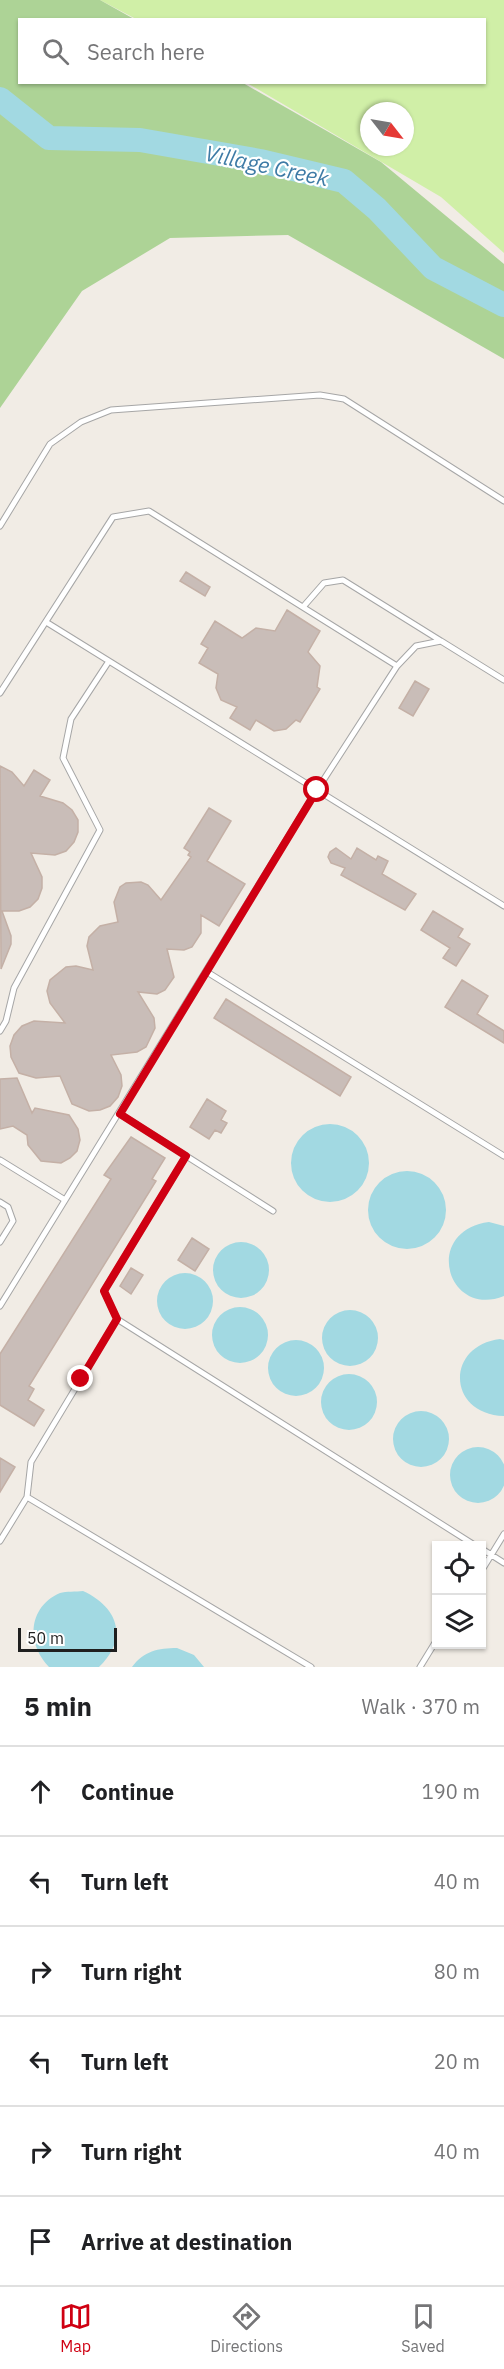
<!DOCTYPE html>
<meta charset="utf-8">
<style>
:root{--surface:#fff;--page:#f6f6f6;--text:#202124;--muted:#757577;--line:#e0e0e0;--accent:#cf0012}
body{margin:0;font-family:"IBM Plex Sans",sans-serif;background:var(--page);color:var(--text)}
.controls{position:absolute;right:18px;bottom:18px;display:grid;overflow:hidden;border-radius:0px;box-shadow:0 2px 4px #0004}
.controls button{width:54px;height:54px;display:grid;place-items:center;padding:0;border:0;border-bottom:2px solid var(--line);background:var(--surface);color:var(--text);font:30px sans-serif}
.compass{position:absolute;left:360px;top:102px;width:54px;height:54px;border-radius:50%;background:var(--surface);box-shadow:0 2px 4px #0004;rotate:121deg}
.scale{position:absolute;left:18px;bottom:15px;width:99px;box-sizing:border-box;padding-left:6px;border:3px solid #1f1f1f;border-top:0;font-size:16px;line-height:21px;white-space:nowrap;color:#1f1f1f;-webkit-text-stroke:4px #fff;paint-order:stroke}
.stop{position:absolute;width:18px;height:18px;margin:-14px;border:4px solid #cf0012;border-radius:50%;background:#fff}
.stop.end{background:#cf0012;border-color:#fff;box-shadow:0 2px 6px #0008}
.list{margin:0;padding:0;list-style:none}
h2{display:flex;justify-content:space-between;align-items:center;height:78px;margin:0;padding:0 24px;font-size:26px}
h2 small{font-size:20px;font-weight:400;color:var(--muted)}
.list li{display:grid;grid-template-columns:39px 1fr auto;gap:18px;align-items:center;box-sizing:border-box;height:90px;padding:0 24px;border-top:2px solid var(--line)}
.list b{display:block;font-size:22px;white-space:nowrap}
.list em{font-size:20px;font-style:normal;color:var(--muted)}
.icon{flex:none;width:33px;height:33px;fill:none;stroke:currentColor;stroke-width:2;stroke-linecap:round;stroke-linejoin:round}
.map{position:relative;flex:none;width:504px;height:1667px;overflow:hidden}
.search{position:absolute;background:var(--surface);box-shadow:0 2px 4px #0004;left:18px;right:18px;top:18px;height:66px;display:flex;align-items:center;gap:15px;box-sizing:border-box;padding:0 21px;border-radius:0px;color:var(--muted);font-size:22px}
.sheet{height:618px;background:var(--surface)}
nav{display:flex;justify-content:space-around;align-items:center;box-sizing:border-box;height:84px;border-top:2px solid var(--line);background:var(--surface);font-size:16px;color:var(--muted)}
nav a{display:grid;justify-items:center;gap:3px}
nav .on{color:var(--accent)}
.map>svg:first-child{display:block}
.grass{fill:#d0efa7;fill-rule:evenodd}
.forest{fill:#add396}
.water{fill:#a2d9e2}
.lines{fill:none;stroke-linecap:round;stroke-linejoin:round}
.river{stroke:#a2d9e2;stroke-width:24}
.building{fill:#c9bdb8;stroke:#c4b0a6;stroke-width:1.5}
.service-casing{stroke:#a6a6a6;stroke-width:7}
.service{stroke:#fff;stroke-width:5}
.route{stroke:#cf0012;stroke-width:8}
.labels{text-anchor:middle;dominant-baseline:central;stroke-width:4.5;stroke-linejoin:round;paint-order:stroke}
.water-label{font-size:22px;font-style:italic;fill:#3e7ba6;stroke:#fff}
</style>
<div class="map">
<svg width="504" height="1667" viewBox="0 0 504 1667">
<rect width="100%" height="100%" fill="#f1ece5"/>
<path class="grass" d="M100 0H504V253L441 197 247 83 484 82V20L136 19ZM369 111H405V147H369Z"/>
<path class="forest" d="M0 0H100L134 19 20 20V82L243 83 381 162 504 264V359L288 235 170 238 82 291 0 408Z"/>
<path class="water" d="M291 1163a39 39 0 1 1 78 0a39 39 0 1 1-78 0Z
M368 1210a39 39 0 1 1 78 0a39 39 0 1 1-78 0Z
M489 1222 504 1226V1296C447 1319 422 1231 489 1222Z
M213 1270a28 28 0 1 1 56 0a28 28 0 1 1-56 0Z
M157 1301a28 28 0 1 1 56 0a28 28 0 1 1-56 0Z
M212 1335a28 28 0 1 1 56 0a28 28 0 1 1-56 0Z
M322 1338a28 28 0 1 1 56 0a28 28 0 1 1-56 0Z
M500 1339 504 1340V1416C447 1414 445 1346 500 1339Z
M268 1368a28 28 0 1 1 56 0a28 28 0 1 1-56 0Z
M321 1402a28 28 0 1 1 56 0a28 28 0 1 1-56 0Z
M393 1439a28 28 0 1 1 56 0a28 28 0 1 1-56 0Z
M450 1475a28 28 0 1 1 56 0a28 28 0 1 1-56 0Z
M83 1591C118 1607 129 1638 99 1667H49C26 1644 28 1607 60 1593 66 1591 76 1592 83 1591Z
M177 1648 194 1655 204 1667H132C144 1651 158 1648 177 1648Z"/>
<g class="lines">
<path class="river" d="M0 99 49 138 140 140 260 161 344 181 377 209 433 268 504 305"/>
</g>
<path class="building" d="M186 572 210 587 205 596 180 581Z
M287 610 320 631 308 652 320 666 317 687 320 689 300 722 296 720 286 729 274 731 256 720 250 730 230 718 237 707 221 700 216 688 218 674 199 663 208 648 201 644 215 621 242 638 256 628 275 631Z
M415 681 429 689 413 716 399 708Z
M0 766 12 772 24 786 34 770 50 780 40 796 63 803 72 810 78 820V832L74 842 66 851 55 855 31 853 42 877V888L38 899 30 907 19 911H2L11 936V944L1 969Z
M209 808 231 821 207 861 245 884 219 926 201 915V933L192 947 184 950 167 949 174 977 165 990 157 994 138 992 154 1018 155 1028 146 1047 137 1052 111 1055 121 1075 122 1086 118 1097 110 1106 100 1110 89 1111 72 1104 60 1076 36 1078 19 1073 11 1057 10 1046 14 1035 22 1026 34 1021 65 1023 50 1003 47 991 50 980 66 967 76 966 93 970 87 946 89 937 100 926 118 922 114 902 120 887 126 883 141 882 148 885 161 900 191 857 188 855 190 852 184 848Z
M336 848 351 859 357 848 376 860 378 856 388 861 382 874 416 894 405 910 341 875 345 868 331 863 328 857 330 852Z
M433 911 463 929 458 937 470 944 456 966 443 958 450 948 421 930Z
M462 980 488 996 477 1014 504 1031V1043L445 1007Z
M226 999 351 1077 340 1096 214 1018Z
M17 1078 32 1113 35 1108 69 1115 78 1129 80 1140 77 1151 70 1158 61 1163 41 1161 28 1145 27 1135 13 1126 0 1129V1079Z
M207 1099 226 1111 221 1120 227 1123 221 1133 215 1130 209 1139 190 1127Z
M131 1137 165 1158 152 1179 156 1181 29 1386 34 1389 28 1400 44 1410 34 1426 0 1405V1354L111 1179 104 1175Z
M192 1238 209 1249 195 1271 178 1260Z
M131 1268 143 1275 131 1294 120 1286Z
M0 1458 15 1467 0 1492Z"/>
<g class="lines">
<defs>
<path id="service" d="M0 526 50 444 81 422 111 410 320 395 344 399 504 501
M303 607 324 583 343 580 441 641
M46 622 504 906
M397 666 416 646 441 641 504 680
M0 693 113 517 149 511 397 666 317 790 0 1306
M207 972 504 1156
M0 1031 6 1021 14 988 100 830 63 758 71 719 109 661
M120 1114 273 1211
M0 1160 65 1200
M0 1202 8 1207 13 1221 0 1242
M117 1319 104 1291 186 1156
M27 1497 311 1667
M0 1541 27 1497 31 1462 117 1319 476 1546
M482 1549 504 1563
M482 1570 504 1534
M420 1667 436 1641"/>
</defs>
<use href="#service" class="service-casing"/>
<use href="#service" class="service"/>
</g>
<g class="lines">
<path class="route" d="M81 1379 117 1319 104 1291 186 1156 120 1114 317 790"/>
</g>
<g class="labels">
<g class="water-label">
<text transform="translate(267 165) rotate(12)">Village Creek</text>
</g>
</g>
</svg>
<div class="controls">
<button><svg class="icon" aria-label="locate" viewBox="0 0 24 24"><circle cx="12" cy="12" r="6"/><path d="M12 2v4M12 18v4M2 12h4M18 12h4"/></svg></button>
<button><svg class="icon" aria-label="layers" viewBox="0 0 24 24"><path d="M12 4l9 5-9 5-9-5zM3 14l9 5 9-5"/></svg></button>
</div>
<svg class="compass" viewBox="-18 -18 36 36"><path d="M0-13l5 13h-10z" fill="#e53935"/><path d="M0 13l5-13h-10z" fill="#757577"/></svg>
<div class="scale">50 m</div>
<div class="stop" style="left:317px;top:790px"></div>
<div class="stop end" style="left:81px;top:1379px"></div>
<div class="search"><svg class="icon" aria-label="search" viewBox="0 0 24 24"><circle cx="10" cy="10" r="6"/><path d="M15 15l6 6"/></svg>Search here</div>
</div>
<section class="sheet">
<h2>5 min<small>Walk · 370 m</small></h2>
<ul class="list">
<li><svg class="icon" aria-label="ahead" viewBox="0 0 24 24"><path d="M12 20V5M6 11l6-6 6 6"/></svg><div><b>Continue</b></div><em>190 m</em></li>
<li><svg class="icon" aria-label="left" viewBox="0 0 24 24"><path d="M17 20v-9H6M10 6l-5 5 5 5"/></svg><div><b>Turn left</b></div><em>40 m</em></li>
<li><svg class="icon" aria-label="right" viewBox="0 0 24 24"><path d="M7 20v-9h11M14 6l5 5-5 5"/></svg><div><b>Turn right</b></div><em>80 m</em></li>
<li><svg class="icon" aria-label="left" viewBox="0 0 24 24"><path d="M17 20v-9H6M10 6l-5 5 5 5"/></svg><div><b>Turn left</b></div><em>20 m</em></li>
<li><svg class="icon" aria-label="right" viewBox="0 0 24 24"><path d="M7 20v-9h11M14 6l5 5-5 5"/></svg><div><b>Turn right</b></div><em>40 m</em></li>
<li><svg class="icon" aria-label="arrive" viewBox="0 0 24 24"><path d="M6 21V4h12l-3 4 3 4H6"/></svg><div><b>Arrive at destination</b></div></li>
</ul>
</section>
<nav>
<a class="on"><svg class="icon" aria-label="map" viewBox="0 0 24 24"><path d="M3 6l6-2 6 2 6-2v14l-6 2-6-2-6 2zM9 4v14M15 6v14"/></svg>Map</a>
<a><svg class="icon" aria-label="directions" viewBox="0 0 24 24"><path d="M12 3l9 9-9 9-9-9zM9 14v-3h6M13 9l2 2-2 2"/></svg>Directions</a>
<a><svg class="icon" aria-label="saved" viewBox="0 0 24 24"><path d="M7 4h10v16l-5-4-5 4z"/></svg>Saved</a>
</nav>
